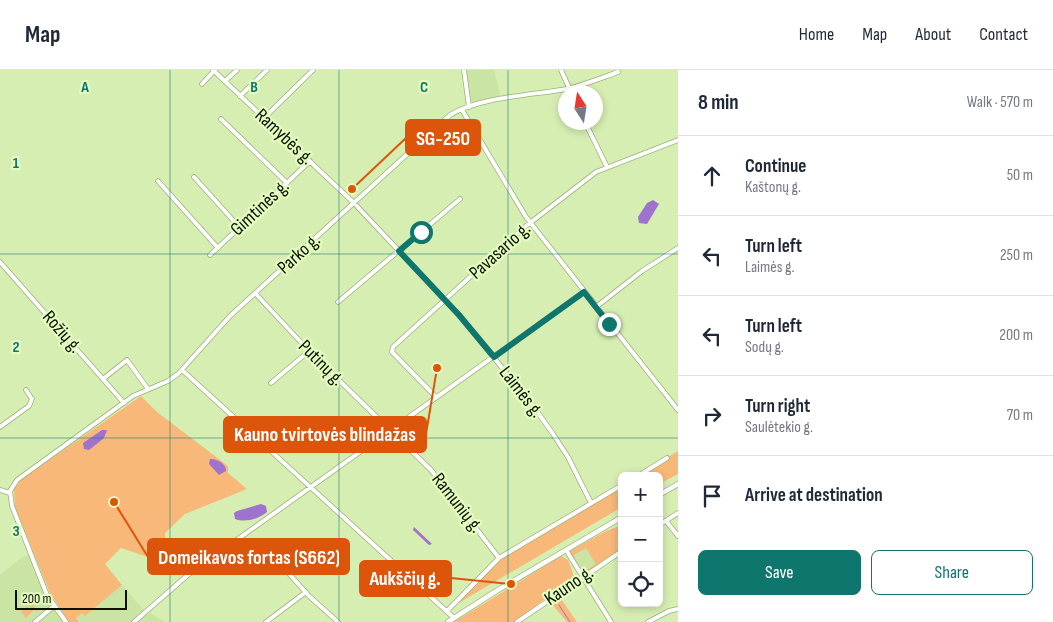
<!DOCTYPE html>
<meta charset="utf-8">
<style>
:root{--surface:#fff;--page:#f6f6f7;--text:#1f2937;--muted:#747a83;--line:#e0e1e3;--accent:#0f766e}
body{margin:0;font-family:"Sofia Sans Condensed",sans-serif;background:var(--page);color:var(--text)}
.controls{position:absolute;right:15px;bottom:15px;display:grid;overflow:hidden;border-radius:8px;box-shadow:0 2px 8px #0003}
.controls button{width:45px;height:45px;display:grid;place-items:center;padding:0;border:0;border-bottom:1px solid var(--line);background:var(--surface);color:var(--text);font:25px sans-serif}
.compass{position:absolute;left:558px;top:15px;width:45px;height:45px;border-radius:50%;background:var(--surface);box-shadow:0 2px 8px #0003;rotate:348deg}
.scale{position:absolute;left:15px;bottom:12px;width:112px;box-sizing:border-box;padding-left:5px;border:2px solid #0a1100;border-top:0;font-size:14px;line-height:18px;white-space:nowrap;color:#0a1100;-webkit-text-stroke:4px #e4fcc0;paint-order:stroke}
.stop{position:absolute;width:15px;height:15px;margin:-11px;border:4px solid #0f766e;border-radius:50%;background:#fff}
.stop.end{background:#0f766e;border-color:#fff;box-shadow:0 1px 5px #0008}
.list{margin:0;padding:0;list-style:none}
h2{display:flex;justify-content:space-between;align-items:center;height:65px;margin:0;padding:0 20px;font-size:21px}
h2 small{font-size:16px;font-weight:400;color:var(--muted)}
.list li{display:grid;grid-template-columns:32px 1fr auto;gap:15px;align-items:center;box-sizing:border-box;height:80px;padding:0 20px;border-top:1px solid var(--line)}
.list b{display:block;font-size:19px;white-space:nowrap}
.list p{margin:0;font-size:16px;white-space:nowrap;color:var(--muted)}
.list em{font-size:16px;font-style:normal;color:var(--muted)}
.actions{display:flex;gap:10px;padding:15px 20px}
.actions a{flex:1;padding:11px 0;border:1px solid var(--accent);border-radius:8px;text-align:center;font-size:18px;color:var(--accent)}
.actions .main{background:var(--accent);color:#fff}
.icon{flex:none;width:28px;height:28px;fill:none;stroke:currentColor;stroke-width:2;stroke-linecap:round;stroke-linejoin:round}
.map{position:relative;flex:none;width:678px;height:552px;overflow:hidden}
header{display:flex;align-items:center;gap:30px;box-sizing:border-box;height:70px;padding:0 25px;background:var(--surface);border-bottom:1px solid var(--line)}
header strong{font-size:24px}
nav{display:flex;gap:28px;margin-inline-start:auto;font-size:18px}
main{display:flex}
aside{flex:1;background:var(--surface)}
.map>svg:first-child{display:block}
.built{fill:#cae4a3}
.green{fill:#f7b879}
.water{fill:#9f72cd}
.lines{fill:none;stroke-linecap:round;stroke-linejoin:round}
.stream{stroke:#9f72cd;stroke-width:1}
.minor-casing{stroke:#9ab077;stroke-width:5.5}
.major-casing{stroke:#9ab077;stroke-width:6}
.minor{stroke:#fff;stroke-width:4}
.major{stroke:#fff;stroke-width:4.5}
.route{stroke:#0f766e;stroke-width:6}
.grid{fill:none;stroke:#0f766e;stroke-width:1;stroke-opacity:0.55}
.labels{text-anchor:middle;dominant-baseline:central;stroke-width:4.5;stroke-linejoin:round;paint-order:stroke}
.street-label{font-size:19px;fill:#0a1100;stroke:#e4fcc0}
.grid-label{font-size:16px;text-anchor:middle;font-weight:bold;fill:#0f766e;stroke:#e4fcc0;stroke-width:4.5;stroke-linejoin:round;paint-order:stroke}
.leader{fill:none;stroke:#dd550b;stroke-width:2}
.callout-dot{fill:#dd550b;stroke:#e4fcc0;stroke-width:2}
.callout{fill:#dd550b;stroke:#dd550b;stroke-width:2}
.callout-label{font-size:20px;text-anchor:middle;font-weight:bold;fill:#fff}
</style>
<header>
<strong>Map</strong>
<nav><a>Home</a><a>Map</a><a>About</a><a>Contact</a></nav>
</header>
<main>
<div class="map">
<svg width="678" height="552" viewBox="0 0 678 552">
<rect width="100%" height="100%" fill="#d7eeb3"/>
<path class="built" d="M466 0H494L501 27 472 34Z
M593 467 610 485 585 505 570 482Z
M30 484 47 525 66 552H0V504L23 487Z
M122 515 148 545 150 543 165 552H79L76 548 82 543 85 546Z"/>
<path class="green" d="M141 326 157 342 228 396V403L247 419 185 444 165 463 166 493 121 478 105 494 122 515 85 546 82 543 76 548 79 552H69L50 523 15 437 14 419 22 409Z
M678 381V404L659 414V406H638Z
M622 415V437L457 534C486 485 572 445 622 415Z
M622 455V481L585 505V501L596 494 586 478 574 485 575 490 570 481 606 461Z
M561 486 568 490 574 507 514 552H454Z
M561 529 577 552H567L551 533Z
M33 535 38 542 34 540 26 548 21 542 27 536 29 538Z"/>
<path class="water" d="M653 130 659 134 647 154 639 153 638 147 647 133Z
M102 360H107L104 368 89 380 84 379 83 373Z
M210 389C216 388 227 394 226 401L219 405 209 394Z
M261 434 266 436 267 442C259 449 245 453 235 449L234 443 237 441Z
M414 457 432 474 429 475 413 460Z"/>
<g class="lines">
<path class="stream" d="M559 535 570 552"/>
<defs>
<path id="minor" d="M213 0 354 133 459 245 531 333 553 364 568 387 591 433
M464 0 469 37
M561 0 571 22
M225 11 237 0
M202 14 215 0
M240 26 267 0
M462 40 526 147 678 340
M221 49 287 113
M263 49 313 0
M585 52 607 97
M194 107 240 158
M158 111 218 178
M210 185 310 91
M0 192 124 333
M255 223 309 281 431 400 499 488
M338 232 460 129
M596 237 642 201 678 178
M182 300 454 548
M103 309 127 290 148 319
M271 313 309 281
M436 327 392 282 393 277 526 156 596 102 678 70
M0 357 29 336 32 329 26 320
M638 406 667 388
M0 420 10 423
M666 451 678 466
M659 455 678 443
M566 480 611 552
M275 488 309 526 338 552
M447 541 499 488 622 415
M35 552 54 536
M66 552 47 525 12 436 10 421 17 410 133 326 168 311 178 304 230 246 450 45C479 27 533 25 567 19 584 15 601 8 618 2
M134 552 189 504 584 222
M266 552 306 522
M517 552 622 481
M648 552 669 541 678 539"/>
<path id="major" d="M659 425 678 414
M448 552 493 523 622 447"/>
</defs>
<use href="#minor" class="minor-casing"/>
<use href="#major" class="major-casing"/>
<use href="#minor" class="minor"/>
<use href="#major" class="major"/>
</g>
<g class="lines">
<path class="route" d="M421 162 399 181 459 245 494 287 584 222 609 254"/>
</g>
<path class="grid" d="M170 0V552M339 0V552M508 0V552M0 184H678M0 368H678"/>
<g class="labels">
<g class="street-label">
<text transform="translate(284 67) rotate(43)">Ramybės g.</text>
<text transform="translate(260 138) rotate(-43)">Gimtinės g.</text>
<text transform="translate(500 181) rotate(-42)">Pavasario g.</text>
<text transform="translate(299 184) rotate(-42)">Parko g.</text>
<text transform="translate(62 262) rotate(49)">Rožių g.</text>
<text transform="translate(321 293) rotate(45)">Putinų g.</text>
<text transform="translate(521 322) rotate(52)">Laimės g.</text>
<text transform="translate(457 433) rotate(52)">Ramunių g.</text>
<text transform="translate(569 516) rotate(-34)">Kauno g.</text>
</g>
</g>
<g class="grid-label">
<text x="85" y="22">A</text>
<text x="254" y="22">B</text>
<text x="424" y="22">C</text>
<text x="16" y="98">1</text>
<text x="16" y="282">2</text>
<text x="16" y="466">3</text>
</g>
<path class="leader" d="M352 119L406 68M437 298L426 364M114 432L148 487M511 514L451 508"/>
<g class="callout-dot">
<circle cx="352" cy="119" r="5"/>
<circle cx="437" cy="298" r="5"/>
<circle cx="114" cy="432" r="5"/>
<circle cx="511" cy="514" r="5"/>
</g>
<g class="callout">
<rect x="406" y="50" width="74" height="35" rx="5"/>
<rect x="224" y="347" width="202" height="35" rx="5"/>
<rect x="148" y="469" width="201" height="35" rx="5"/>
<rect x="360" y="491" width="91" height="35" rx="5"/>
</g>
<g class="callout-label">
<text x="443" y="75">SG-250</text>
<text x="325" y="371">Kauno tvirtovės blindažas</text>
<text x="249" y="494">Domeikavos fortas (S662)</text>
<text x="405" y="515">Aukščių g.</text>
</g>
</svg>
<div class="controls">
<button>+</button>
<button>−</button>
<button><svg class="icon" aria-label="locate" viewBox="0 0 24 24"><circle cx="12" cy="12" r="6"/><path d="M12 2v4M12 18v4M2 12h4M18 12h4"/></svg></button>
</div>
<svg class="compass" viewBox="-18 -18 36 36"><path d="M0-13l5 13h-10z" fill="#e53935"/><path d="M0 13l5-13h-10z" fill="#747a83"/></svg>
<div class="scale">200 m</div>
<div class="stop" style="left:421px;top:162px"></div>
<div class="stop end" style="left:609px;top:254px"></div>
</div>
<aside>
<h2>8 min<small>Walk · 570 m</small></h2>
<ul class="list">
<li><svg class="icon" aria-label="ahead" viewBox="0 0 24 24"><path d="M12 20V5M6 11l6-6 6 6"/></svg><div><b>Continue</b><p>Kaštonų g.</p></div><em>50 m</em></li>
<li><svg class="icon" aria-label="left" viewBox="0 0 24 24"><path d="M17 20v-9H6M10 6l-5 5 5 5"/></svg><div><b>Turn left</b><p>Laimės g.</p></div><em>250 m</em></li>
<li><svg class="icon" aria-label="left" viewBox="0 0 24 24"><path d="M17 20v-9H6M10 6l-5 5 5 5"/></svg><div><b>Turn left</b><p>Sodų g.</p></div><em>200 m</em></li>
<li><svg class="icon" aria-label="right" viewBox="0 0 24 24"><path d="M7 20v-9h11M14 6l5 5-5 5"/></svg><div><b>Turn right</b><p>Saulėtekio g.</p></div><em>70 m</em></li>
<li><svg class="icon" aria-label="arrive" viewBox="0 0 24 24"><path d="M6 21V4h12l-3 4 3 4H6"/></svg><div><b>Arrive at destination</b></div></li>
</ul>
<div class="actions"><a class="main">Save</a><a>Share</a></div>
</aside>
</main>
